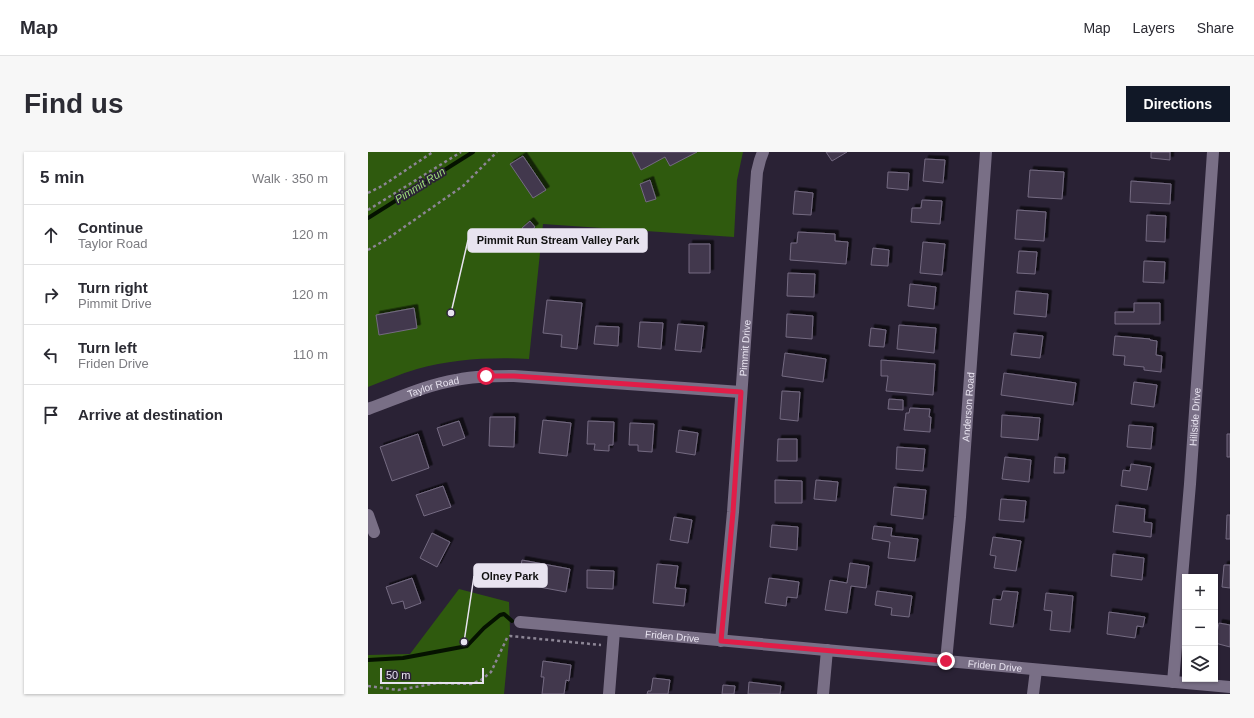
<!DOCTYPE html>
<meta charset="utf-8">
<style>
:root{--surface:#fff;--page:#f7f7f7;--text:#2b2b33;--muted:#7c7c81;--line:#e1e1e2;--accent:#111827}
body{margin:0;font-family:Helvetica,sans-serif;background:var(--page);color:var(--text)}
.controls{position:absolute;right:12px;bottom:12px;display:grid;overflow:hidden;border-radius:0px;box-shadow:0 1px 3px #0004}
.controls button{width:36px;height:36px;display:grid;place-items:center;padding:0;border:0;border-bottom:1px solid var(--line);background:var(--surface);color:var(--text);font:20px sans-serif}
.scale{position:absolute;left:12px;bottom:10px;width:104px;box-sizing:border-box;padding-left:4px;border:2px solid #e8e3f0;border-top:0;font-size:11px;line-height:14px;white-space:nowrap;color:#e8e3f0;-webkit-text-stroke:3px #2a2235;paint-order:stroke}
.stop{position:absolute;width:12px;height:12px;margin:-9px;border:3px solid #e11d48;border-radius:50%;background:#fff}
.stop.end{background:#e11d48;border-color:#fff;box-shadow:0 1px 4px #0008}
.list{margin:0;padding:0;list-style:none}
h2{display:flex;justify-content:space-between;align-items:center;height:52px;margin:0;padding:0 16px;font-size:17px}
h2 small{font-size:13px;font-weight:400;color:var(--muted)}
.list li{display:grid;grid-template-columns:26px 1fr auto;gap:12px;align-items:center;box-sizing:border-box;height:60px;padding:0 16px;border-top:1px solid var(--line)}
.list b{display:block;font-size:15px;white-space:nowrap}
.list p{margin:0;font-size:13px;white-space:nowrap;color:var(--muted)}
.list em{font-size:13px;font-style:normal;color:var(--muted)}
.icon{flex:none;width:22px;height:22px;fill:none;stroke:currentColor;stroke-width:2;stroke-linecap:round;stroke-linejoin:round}
.map{position:relative;flex:none;width:862px;height:542px;overflow:hidden;border-radius:0px}
header{display:flex;align-items:center;gap:24px;box-sizing:border-box;height:56px;padding:0 20px;background:var(--surface);border-bottom:1px solid var(--line)}
header strong{font-size:19px}
nav{display:flex;gap:22px;margin-inline-start:auto;font-size:14px}
.intro{display:flex;align-items:center;justify-content:space-between;box-sizing:border-box;height:96px;padding:0 24px}
h1{margin:0;font-size:28px}
.button{padding:10px 18px;border-radius:0px;background:var(--accent);color:#fff;font-size:14px;font-weight:700}
main{display:flex;gap:24px;padding:0 24px}
aside{flex:1;background:var(--surface);border-radius:0px;box-shadow:0 1px 3px #0004}
.map>svg:first-child{display:block}
.green{fill:#2f5a0e}
.lines{fill:none;stroke-linecap:round;stroke-linejoin:round}
.stream{stroke:#051200;stroke-width:4}
.building{fill:#42394e;stroke:#746a81;filter:url(#shadow)}
.path{stroke:#8c8595;stroke-width:2.5;stroke-dasharray:3 3;stroke-linecap:butt}
.street{stroke:#796f86;stroke-width:12}
.route{stroke:#e11d48;stroke-width:5}
.labels{text-anchor:middle;dominant-baseline:central;stroke-width:3.5;stroke-linejoin:round;paint-order:stroke}
.street-label{font-size:10px;fill:#e8e3f0;stroke:#2a2235}
.water-label{font-size:11px;font-style:italic;fill:#9ede7a;stroke:#2a2235}
.leader{fill:none;stroke:#e8e3f0;stroke-width:1.5}
.callout-dot{fill:#e8e3f0;stroke:#2a2235;stroke-width:1.5}
.callout{fill:#e8e3f0;stroke:#e8e3f0;stroke-width:1.5}
.callout-label{font-size:11px;text-anchor:middle;font-weight:bold;fill:#111}
</style>
<header>
<strong>Map</strong>
<nav><a>Map</a><a>Layers</a><a>Share</a></nav>
</header>
<div class="intro"><h1>Find us</h1><a class="button">Directions</a></div>
<main>
<aside>
<h2>5 min<small>Walk · 350 m</small></h2>
<ul class="list">
<li><svg class="icon" aria-label="ahead" viewBox="0 0 24 24"><path d="M12 20V5M6 11l6-6 6 6"/></svg><div><b>Continue</b><p>Taylor Road</p></div><em>120 m</em></li>
<li><svg class="icon" aria-label="right" viewBox="0 0 24 24"><path d="M7 20v-9h11M14 6l5 5-5 5"/></svg><div><b>Turn right</b><p>Pimmit Drive</p></div><em>120 m</em></li>
<li><svg class="icon" aria-label="left" viewBox="0 0 24 24"><path d="M17 20v-9H6M10 6l-5 5 5 5"/></svg><div><b>Turn left</b><p>Friden Drive</p></div><em>110 m</em></li>
<li><svg class="icon" aria-label="arrive" viewBox="0 0 24 24"><path d="M6 21V4h12l-3 4 3 4H6"/></svg><div><b>Arrive at destination</b></div></li>
</ul>
</aside>
<div class="map">
<svg width="862" height="542" viewBox="0 0 862 542">
<defs>
<filter id="shadow"><feDropShadow dx="3.5" dy="-3.5" stdDeviation="0" flood-color="#0009"/></filter>
</defs>
<rect width="100%" height="100%" fill="#2a2235"/>
<path class="green" d="M0 0H375L369 28 366 85 175 72 161 207C123 205 85 207 49 217 32 222 16 229 0 235Z
M91 437 141 450 142 478 136 542H0V503L42 502Z"/>
<g class="lines">
<path class="stream" d="M0 66 105 0
M0 508 35 506 99 494 116 476 132 463 136 462 144 469"/>
</g>
<path class="building" d="M264 0H329L302 14 297 5 273 18Z
M458 0H479L464 9Z
M783 0H802V8L783 6Z
M155 4 178 38 165 46 142 12Z
M557 7 577 8 575 31 555 29Z
M662 18 696 20 694 47 660 45Z
M520 20 541 21 540 38 519 36Z
M282 28 288 47 278 50 272 32Z
M763 29 803 32 802 52 762 50Z
M427 39 445 41 443 63 425 62Z
M554 48 574 49 572 72 543 70 544 56H553Z
M649 58 678 60 676 89 647 87Z
M779 63 798 64 797 90 778 89Z
M162 69 167 75 159 82 154 76Z
M430 80 467 82V89L480 90 478 112 422 108 423 91H429Z
M555 90 577 92 574 123 552 121Z
M321 92H342V121H321Z
M505 96 521 98 520 114 503 113Z
M651 99 669 100 667 122 649 121Z
M776 109 797 110 796 131 775 130Z
M420 121 447 122 446 145 419 144Z
M542 132 568 135 566 157 540 154Z
M648 139 680 142 678 165 646 162Z
M179 148 214 151 209 197 193 195 194 183 175 181Z
M766 151H792V172H747V160H766Z
M46 156 49 176 11 183 8 163Z
M419 162 445 164 444 187 418 185Z
M272 170 295 171 293 197 270 195Z
M310 172 336 174 333 200 307 198Z
M531 173 568 176 566 201 529 197Z
M228 174 251 175 250 194 226 192Z
M503 176 518 178 516 195 501 194Z
M646 181 675 184 672 206 643 203Z
M747 184 782 187V188L789 189 788 203 794 204 793 220 776 218V215L756 213 757 204 745 203Z
M417 201 458 207 455 230 414 224Z
M513 208 567 212 565 243 518 239 520 224H513Z
M636 221 708 231 705 253 633 243Z
M766 230 789 233 786 255 763 252Z
M414 239 432 240 430 269 412 267Z
M521 247 535 248V258L520 257Z
M542 256 562 257 561 265H563L562 280 536 278 538 261H541Z
M634 263 672 266 670 288 633 285Z
M122 265H147L146 295 121 294Z
M175 268 203 271 199 304 171 301Z
M91 269 97 286 75 294 69 276Z
M220 269 246 270 245 293H241V299L226 298 227 292H219Z
M262 271 286 272 284 300 270 299V293H261Z
M761 273 785 275 783 297 759 295Z
M311 278 330 281 327 303 308 300Z
M50 282 61 316 24 329 12 295Z
M859 282H862V305H859Z
M410 287H429V309H409Z
M529 295 557 297 555 319 528 317Z
M637 305 663 308 661 330 634 327Z
M687 305 697 306 696 321H686Z
M763 312 783 315 779 338 753 334 755 318 762 319Z
M407 328 434 329V351H407Z
M448 328 470 330 468 349 446 347Z
M75 334 83 355 56 364 48 343Z
M526 335 558 338 555 367 523 363Z
M633 347 658 349 656 370 631 368Z
M748 353 777 357 776 370 784 371 783 385 745 380Z
M859 363H862V387H858Z
M306 365 324 368 320 391 302 388Z
M404 373 430 375 429 398 402 395Z
M506 374 524 376 523 384 550 387 547 409 520 406 522 390 504 387Z
M64 381 82 390 69 415 52 406Z
M625 385 653 389 648 419 626 416 628 404 622 403Z
M745 402 776 406 774 428 743 424Z
M154 408 202 417 198 440 150 431Z
M482 411 501 414 498 436 483 434 479 461 457 458 462 428 479 431Z
M289 412 310 414 307 436 318 437 316 454 285 451Z
M856 413H862V436L854 435Z
M219 418 246 419 245 437 219 436Z
M44 426 53 451 37 457 35 449 24 452 18 435Z
M401 426 431 430 429 446 419 445 418 454 397 451Z
M509 439 544 444 541 465 523 463 524 456 507 453Z
M635 439 650 440 645 475 622 472 625 447 633 448Z
M678 441 705 444 702 480 682 478 684 459 676 458Z
M741 460 777 465 775 475 769 474 767 486 739 482Z
M851 471 862 473V495L847 491Z
M175 509 203 513 201 529 198 528 196 542H174L176 525H173Z
M285 526 302 528 300 542H279L280 539H283Z
M381 530 413 534 412 542H380Z
M355 533 367 534 366 542H354Z"/>
<g class="lines">
<path class="path" d="M0 41 14 34 65 0
M0 58 93 0
M0 98 19 87 95 34 129 0
M0 534 30 538 70 531 103 532 113 528 123 520 139 486 142 484 233 493"/>
<g class="street">
<path id="s1" d="M0 257C28 247 58 233 88 228 107 224 126 224 146 224L373 240"/>
<path d="M0 363 6 380"/>
<path id="s2" d="M152 470 862 535"/>
<path id="s3" d="M353 489 365 360 389 20 392 8 395 0"/>
<path id="s4" d="M578 509 592 365 618 0"/>
<path id="s5" d="M805 530 822 332 845 0"/>
<path d="M241 542 246 479"/>
<path d="M455 542 459 498"/>
<path d="M665 542 668 518"/>
</g>
</g>
<g class="lines">
<path class="route" d="M118 224H146L373 240 365 360 353 489 578 509"/>
</g>
<g class="labels">
<g class="street-label">
<text stroke="none"><textPath href="#s3" startOffset="294">Pimmit Drive</textPath></text>
<text stroke="none"><textPath href="#s1" startOffset="69">Taylor Road</textPath></text>
<text stroke="none"><textPath href="#s4" startOffset="255">Anderson Road</textPath></text>
<text stroke="none"><textPath href="#s5" startOffset="266">Hillside Drive</textPath></text>
<text stroke="none"><textPath href="#s2" startOffset="153">Friden Drive</textPath></text>
<text stroke="none"><textPath href="#s2" startOffset="477">Friden Drive</textPath></text>
</g>
<g class="water-label">
<text transform="translate(52 33) rotate(-32)">Pimmit Run</text>
</g>
</g>
<path class="leader" d="M83 161L100 88M96 490L106 424"/>
<g class="callout-dot">
<circle cx="83" cy="161" r="4"/>
<circle cx="96" cy="490" r="4"/>
</g>
<g class="callout">
<rect x="100" y="77" width="179" height="23" rx="4"/>
<rect x="106" y="412" width="73" height="23" rx="4"/>
</g>
<g class="callout-label">
<text x="190" y="92">Pimmit Run Stream Valley Park</text>
<text x="142" y="428">Olney Park</text>
</g>
</svg>
<div class="controls">
<button>+</button>
<button>−</button>
<button><svg class="icon" aria-label="layers" viewBox="0 0 24 24"><path d="M12 4l9 5-9 5-9-5zM3 14l9 5 9-5"/></svg></button>
</div>
<div class="scale">50 m</div>
<div class="stop" style="left:118px;top:224px"></div>
<div class="stop end" style="left:578px;top:509px"></div>
</div>
</main>
